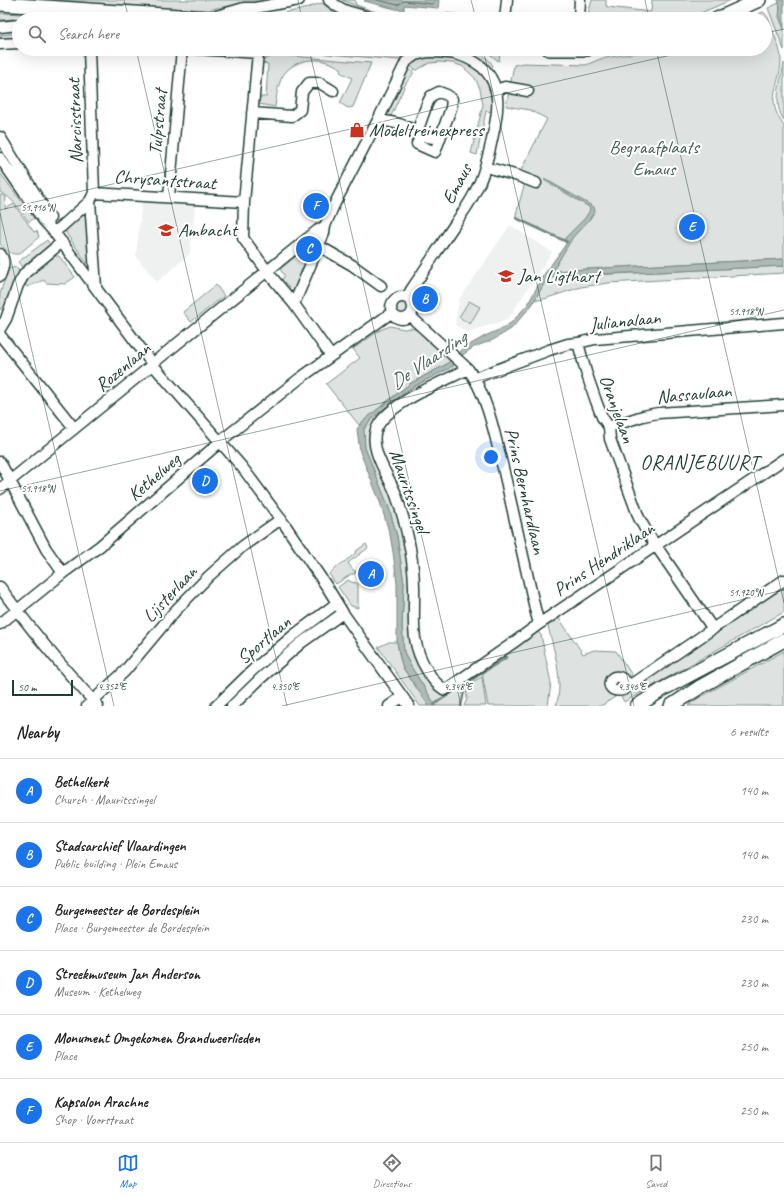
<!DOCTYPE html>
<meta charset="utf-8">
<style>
:root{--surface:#fff;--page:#f2f2f2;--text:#222;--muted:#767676;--line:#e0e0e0;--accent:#1a73e8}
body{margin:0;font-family:Caveat,sans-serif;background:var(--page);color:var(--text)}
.scale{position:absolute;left:12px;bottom:10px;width:61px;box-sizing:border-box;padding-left:4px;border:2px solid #1f3d34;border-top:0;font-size:11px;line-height:14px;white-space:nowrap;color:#1f3d34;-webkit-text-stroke:3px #fff;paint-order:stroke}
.you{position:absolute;left:491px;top:457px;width:14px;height:14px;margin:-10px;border:3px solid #fff;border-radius:50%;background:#1a73e8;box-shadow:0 0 0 6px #1a73e833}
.badge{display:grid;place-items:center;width:26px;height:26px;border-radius:50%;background:var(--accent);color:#fff;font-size:13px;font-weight:700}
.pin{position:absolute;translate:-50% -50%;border:2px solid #fff;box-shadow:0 1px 4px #0006}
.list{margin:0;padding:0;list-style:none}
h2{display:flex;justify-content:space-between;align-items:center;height:52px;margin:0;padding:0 16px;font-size:17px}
h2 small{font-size:13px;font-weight:400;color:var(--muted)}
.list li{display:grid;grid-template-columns:26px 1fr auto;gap:12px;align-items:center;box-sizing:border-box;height:64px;padding:0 16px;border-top:1px solid var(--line)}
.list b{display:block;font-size:15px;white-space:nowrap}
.list p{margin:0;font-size:13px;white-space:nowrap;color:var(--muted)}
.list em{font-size:13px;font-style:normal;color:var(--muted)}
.icon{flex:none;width:22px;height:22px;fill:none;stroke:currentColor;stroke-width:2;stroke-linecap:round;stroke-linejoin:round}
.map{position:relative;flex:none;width:784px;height:706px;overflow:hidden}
.search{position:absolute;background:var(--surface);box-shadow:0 4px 16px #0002;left:12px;right:12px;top:12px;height:44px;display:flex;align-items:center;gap:10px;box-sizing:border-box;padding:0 14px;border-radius:22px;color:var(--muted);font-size:15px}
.sheet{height:436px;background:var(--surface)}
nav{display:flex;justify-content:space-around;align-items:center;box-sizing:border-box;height:56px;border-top:1px solid var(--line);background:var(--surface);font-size:11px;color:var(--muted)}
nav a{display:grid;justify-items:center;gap:2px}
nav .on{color:var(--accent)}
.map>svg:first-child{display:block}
.built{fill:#eef1f0}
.green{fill:#dee3e2;stroke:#7e908b}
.water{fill:#afbab7;stroke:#758883}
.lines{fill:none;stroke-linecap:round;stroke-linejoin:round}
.shore{stroke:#596f68;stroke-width:1}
.stream{stroke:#758883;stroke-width:2.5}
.minor-casing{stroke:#1f3d34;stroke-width:13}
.major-casing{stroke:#1f3d34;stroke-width:16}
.minor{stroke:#fff;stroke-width:10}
.major{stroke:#fff;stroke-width:13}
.ticks{fill:none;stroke:#1f3d34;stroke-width:1;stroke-opacity:0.45}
.labels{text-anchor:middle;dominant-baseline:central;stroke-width:4;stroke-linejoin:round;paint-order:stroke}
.street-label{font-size:19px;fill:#1f3d34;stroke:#fff}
.poi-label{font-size:19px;fill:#1f3d34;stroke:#fff;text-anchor:start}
.park-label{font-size:19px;fill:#455e57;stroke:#fff}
.water-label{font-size:20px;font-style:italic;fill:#4a625b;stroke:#fff}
.neighbourhood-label{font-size:20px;letter-spacing:1px;fill:#1f3d34;stroke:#fff}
.ticks-label{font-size:10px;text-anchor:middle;fill:#1f3d34;stroke:#fff;stroke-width:4;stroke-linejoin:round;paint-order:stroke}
</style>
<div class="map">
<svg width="784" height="706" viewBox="0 0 784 706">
<rect width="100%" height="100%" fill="#fff"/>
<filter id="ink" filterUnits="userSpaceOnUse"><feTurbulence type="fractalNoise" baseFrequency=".025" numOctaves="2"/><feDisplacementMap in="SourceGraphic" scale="8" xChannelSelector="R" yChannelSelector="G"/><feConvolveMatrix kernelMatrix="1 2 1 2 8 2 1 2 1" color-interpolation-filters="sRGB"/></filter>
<g filter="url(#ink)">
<path class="built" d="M142 200 195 205 190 254 157 282 136 256Z
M510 225 552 252 508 319 468 332 455 325 459 300Z"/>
<path class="green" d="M43 0H268L217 8 202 12H177Z
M342 0H355L356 5 387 16 388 12 404 15 443 18 445 13 496 19H388Z
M592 0H606V4L607 7 651 12 652 0H731L703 12 682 19H588L589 10Z
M322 3 336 14 347 19H313L275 15 277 14 300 10Z
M779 3 780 7V17L784 29V50L768 8Z
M763 12C769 16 770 24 773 31 776 40 781 50 781 61 780 88 764 98 784 126V259L638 266 554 271V269L567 242 516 218V214L526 179 518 176 547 119 530 110 506 106 514 65 523 63 586 65 600 59 658 49H765V19H749Z
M0 13 25 14H52L53 16 0 20Z
M19 33V40L0 42V35Z
M270 49H403L402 55 399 60Z
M434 49C446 49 458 48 470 49 478 50 490 59 493 66L489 70Z
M487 49C491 49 496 48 500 52L499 61 497 60 486 51Z
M270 54 371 63 353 107 348 108 340 103 352 78 340 72 342 69C337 66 332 63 327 62 310 56 286 63 280 82 277 90 276 99 275 107L259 104V97H266L268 64 262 63V60H265V58H269Z
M422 56 459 59 481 71 492 90 493 112 486 111 477 155 471 153 483 105 480 89 475 78 462 66 452 63 440 62 429 63 417 70H415L408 64Z
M784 63V120C772 104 781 81 784 63Z
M407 67 413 72V74L406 83 391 116 387 115 406 75Z
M0 173 34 218 29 222C20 210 13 198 0 192Z
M0 195H3L6 197 5 209 14 204 34 232 37 231 39 237 19 254C10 255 6 250 0 244Z
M84 213H86L91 269 66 233V229Z
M47 240 51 246 25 271 18 262Z
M303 250V257H311L293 295 280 281 284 277V275L280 269Z
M55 256H59L75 277 65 284 46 283 44 280 27 287 25 285 31 275Z
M784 266V273L608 283 581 287 544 299 539 300 535 299 547 278 550 277Z
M16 267 21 275 5 311 0 309V294L8 269Z
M216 285 224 296 191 322 183 312Z
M469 301 480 307 470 324 459 317Z
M396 309a6 6 0 1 1 12 0a6 6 0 1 1-12 0Z
M390 326 404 329 411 328 417 330 450 361 445 365 411 383 386 402 359 425 326 384 360 358 353 349 380 330Z
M453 365C454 373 448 375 442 378 418 392 396 412 374 429L387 479 406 538 415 649 447 691 538 632 541 635 551 683 548 706H488L482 673 462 685 464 692 461 706H436L410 665 404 652 402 626 404 584 397 536 389 508 365 448 363 431 364 429 374 417 408 390Z
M366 544 368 548 348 563 354 571H356L355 574H350V575L336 584 329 574C338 565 348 560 357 552L356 551Z
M348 580 351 582 356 583 358 584V608L351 606 338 587Z
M784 588V612L624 702 621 696 728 624Z
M559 618 583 654 594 650 616 651 632 675 627 678 610 675 617 694 615 697 601 706H556C564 681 554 651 548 626Z
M389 642H397L400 658 403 668 429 706H420L378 647Z
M784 651V706H688L697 699Z
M482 677 486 706H464L467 699 466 685Z"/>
<path class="water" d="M365 0H439L438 8 404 5V11L364 1Z
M778 0H784V29L779 17 780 7Z
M545 179 594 207 595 211 589 220 573 237 554 269V271L638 266 784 259V266L659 272 598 274 548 277 532 305 511 329 493 340 474 347 464 354 453 365 448 369 426 380 408 390 374 417 364 428 365 448 389 508 397 536 404 584 402 626 404 652 410 665 436 706H429L403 668 400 658 397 642V584L393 552 390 535 380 502 360 452 357 429 363 421 411 383 447 364 464 348 485 336 503 328 512 322 528 304 543 276 566 244 565 238 585 218 590 210 589 207 544 180Z"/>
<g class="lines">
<path class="shore" d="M377 0 398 5 404 1 432 4 434 3 435 0"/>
<path class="stream" d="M516 218 567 242
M434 705 439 701 507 657
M461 706 464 692 462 685"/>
<defs>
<path id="minor" d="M329 0C344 14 356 12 373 19
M213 17 244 8H255L299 0
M60 19 82 10
M87 19 106 12
M234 19 246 15 255 8
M505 19 507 0
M579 19 580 0
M0 27 19 25
M0 44 19 43
M197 49 258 53 244 202 243 238 270 275 294 304 331 356
M496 90 505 87 528 91
M252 113 292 116 300 110 302 92 309 83H320L333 91
M378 120C388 121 398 123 407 127 420 132 423 139 440 138
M417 132 427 104 431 96 439 92 447 95 452 99 451 108 435 152 417 144 421 135
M0 137 50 218
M0 158 44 221 54 232 153 365 242 467 285 525 329 590 343 613 409 706
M486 167 518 176 536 183
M94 193 244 202
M169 197 182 49
M90 201 96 287
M54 232 61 227 90 201 94 193 89 49
M319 246 352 265 381 286
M0 254C6 261 3 268 0 276
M391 308a11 11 0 1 1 22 0a11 11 0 1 1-22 0Z
M294 304 324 233 325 226 333 207 378 120 406 62C419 48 438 52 455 54 465 56 474 61 482 67 505 88 497 117 491 144 487 160 484 176 476 190 471 202 462 213 455 224 440 246 426 268 411 290L407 298
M410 316 468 369C488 395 496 441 504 472 515 519 525 566 536 613L539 624
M0 329 6 319 18 285 25 273 62 242
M0 335 74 428
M578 343 586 372 596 401 602 417 609 427 610 439 639 518 648 534 713 629
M468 369C445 381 385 404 376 430 369 449 388 475 395 492 400 506 404 519 407 533 411 551 414 569 414 587 415 619 409 641 427 670 433 680 435 683 445 690L513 643 539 624 784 459
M475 378 549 350 568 344 578 343 595 339 784 323
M609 427 643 416 658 413 784 405
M0 462 46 549 63 573
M0 489 146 370 157 360 318 230 325 226
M0 587C30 629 63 668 98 706
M0 624 63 573 100 546 227 436 299 379 391 313
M629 685C611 662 599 695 623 690L784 580
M87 706 124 672 175 611 209 576 243 546 281 519
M216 706 254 669 294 635 337 603
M232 706 262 677 301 643 343 613
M389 706 402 697"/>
<path id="major" d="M0 4 224 19
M717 19 759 0
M549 49H587
M637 706 665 688 784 625
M671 706 700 687 784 640"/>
</defs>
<use href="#minor" class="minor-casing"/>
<use href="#major" class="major-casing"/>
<use href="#minor" class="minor"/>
<use href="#major" class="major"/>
</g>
</g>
<path class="ticks" d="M124 0 129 19M298 0 302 19M471 0 476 19M645 0 649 19M765 33 784 29M136 49 287 706M309 49 461 706M483 49 634 706M656 49 784 603M0 210 697 49M0 213 114 706M0 491 784 310M282 706 784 590"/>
<defs>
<symbol id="shop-bare" viewBox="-9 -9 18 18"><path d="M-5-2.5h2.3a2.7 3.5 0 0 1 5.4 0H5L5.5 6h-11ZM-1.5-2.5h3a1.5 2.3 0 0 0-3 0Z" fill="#c8321e" stroke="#fff" stroke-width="2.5" paint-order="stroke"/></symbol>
<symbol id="school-bare" viewBox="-9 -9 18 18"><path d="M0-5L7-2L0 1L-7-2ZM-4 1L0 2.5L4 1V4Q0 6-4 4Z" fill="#c8321e" stroke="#fff" stroke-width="2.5" paint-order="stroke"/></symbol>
</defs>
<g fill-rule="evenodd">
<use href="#shop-bare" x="346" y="119" width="22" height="22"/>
<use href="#school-bare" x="155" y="219" width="22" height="22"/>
<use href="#school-bare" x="495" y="265" width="22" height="22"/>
</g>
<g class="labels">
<g class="street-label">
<text transform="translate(75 121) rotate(-92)">Narcisstraat</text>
<text transform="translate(158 122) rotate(-85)">Tulpstraat</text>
<text transform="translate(165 180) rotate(4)">Chrysantstraat</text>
<text transform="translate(457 184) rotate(-62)">Emaus</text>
<text transform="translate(625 321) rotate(-6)">Julianalaan</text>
<text transform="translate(123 367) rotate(-40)">Rozenlaan</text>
<text transform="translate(694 394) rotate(-5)">Nassaulaan</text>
<text transform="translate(617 409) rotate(70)">Oranjelaan</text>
<text transform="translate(154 477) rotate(-41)">Kethelweg</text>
<text transform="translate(409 491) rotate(71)">Mauritssingel</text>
<text transform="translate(525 491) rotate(77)">Prins Bernhardlaan</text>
<text transform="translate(604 559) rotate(-34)">Prins Hendriklaan</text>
<text transform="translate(170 594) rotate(-47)">Lijsterlaan</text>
<text transform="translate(264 640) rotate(-40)">Sportlaan</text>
</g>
<g class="poi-label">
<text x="369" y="130">Modeltreinexpress</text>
<text x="178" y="230">Ambacht</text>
<text x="518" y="276">Jan Ligthart</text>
</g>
<g class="park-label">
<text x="654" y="147">Begraafplaats<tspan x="654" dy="22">Emaus</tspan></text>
</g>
<g class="water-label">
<text transform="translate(428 360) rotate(-34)">De Vlaarding</text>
</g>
<g class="neighbourhood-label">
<text x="700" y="462">ORANJEBUURT</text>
</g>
</g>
<g class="ticks-label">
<text x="38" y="211">51.916°N</text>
<text x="746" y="315">51.918°N</text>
<text x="38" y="492">51.918°N</text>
<text x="746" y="596">51.920°N</text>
<text x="112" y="690">4.352°E</text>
<text x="285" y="690">4.350°E</text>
<text x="458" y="690">4.348°E</text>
<text x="632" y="690">4.346°E</text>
</g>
</svg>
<div class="scale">50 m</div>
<div class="you"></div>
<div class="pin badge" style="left:371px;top:574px">A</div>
<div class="pin badge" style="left:425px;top:299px">B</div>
<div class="pin badge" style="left:309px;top:249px">C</div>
<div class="pin badge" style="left:205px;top:481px">D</div>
<div class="pin badge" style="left:692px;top:227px">E</div>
<div class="pin badge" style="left:316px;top:206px">F</div>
<div class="search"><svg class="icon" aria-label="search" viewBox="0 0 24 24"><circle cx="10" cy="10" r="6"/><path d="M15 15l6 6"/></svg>Search here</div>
</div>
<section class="sheet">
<h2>Nearby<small>6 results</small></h2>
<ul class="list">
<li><span class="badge">A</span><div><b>Bethelkerk</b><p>Church · Mauritssingel</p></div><em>140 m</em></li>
<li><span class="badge">B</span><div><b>Stadsarchief Vlaardingen</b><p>Public building · Plein Emaus</p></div><em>140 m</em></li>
<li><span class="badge">C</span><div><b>Burgemeester de Bordesplein</b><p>Place · Burgemeester de Bordesplein</p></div><em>230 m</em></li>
<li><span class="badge">D</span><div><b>Streekmuseum Jan Anderson</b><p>Museum · Kethelweg</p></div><em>230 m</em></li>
<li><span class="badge">E</span><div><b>Monument Omgekomen Brandweerlieden</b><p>Place</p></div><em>250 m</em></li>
<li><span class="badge">F</span><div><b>Kapsalon Arachne</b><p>Shop · Voorstraat</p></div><em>250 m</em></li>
</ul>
</section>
<nav>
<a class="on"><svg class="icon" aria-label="map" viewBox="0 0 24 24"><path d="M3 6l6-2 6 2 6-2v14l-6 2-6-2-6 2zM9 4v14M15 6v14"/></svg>Map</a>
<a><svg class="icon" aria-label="directions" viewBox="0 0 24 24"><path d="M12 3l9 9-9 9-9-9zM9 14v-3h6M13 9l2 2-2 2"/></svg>Directions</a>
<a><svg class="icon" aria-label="saved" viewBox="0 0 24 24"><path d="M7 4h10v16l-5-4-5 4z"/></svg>Saved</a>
</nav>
